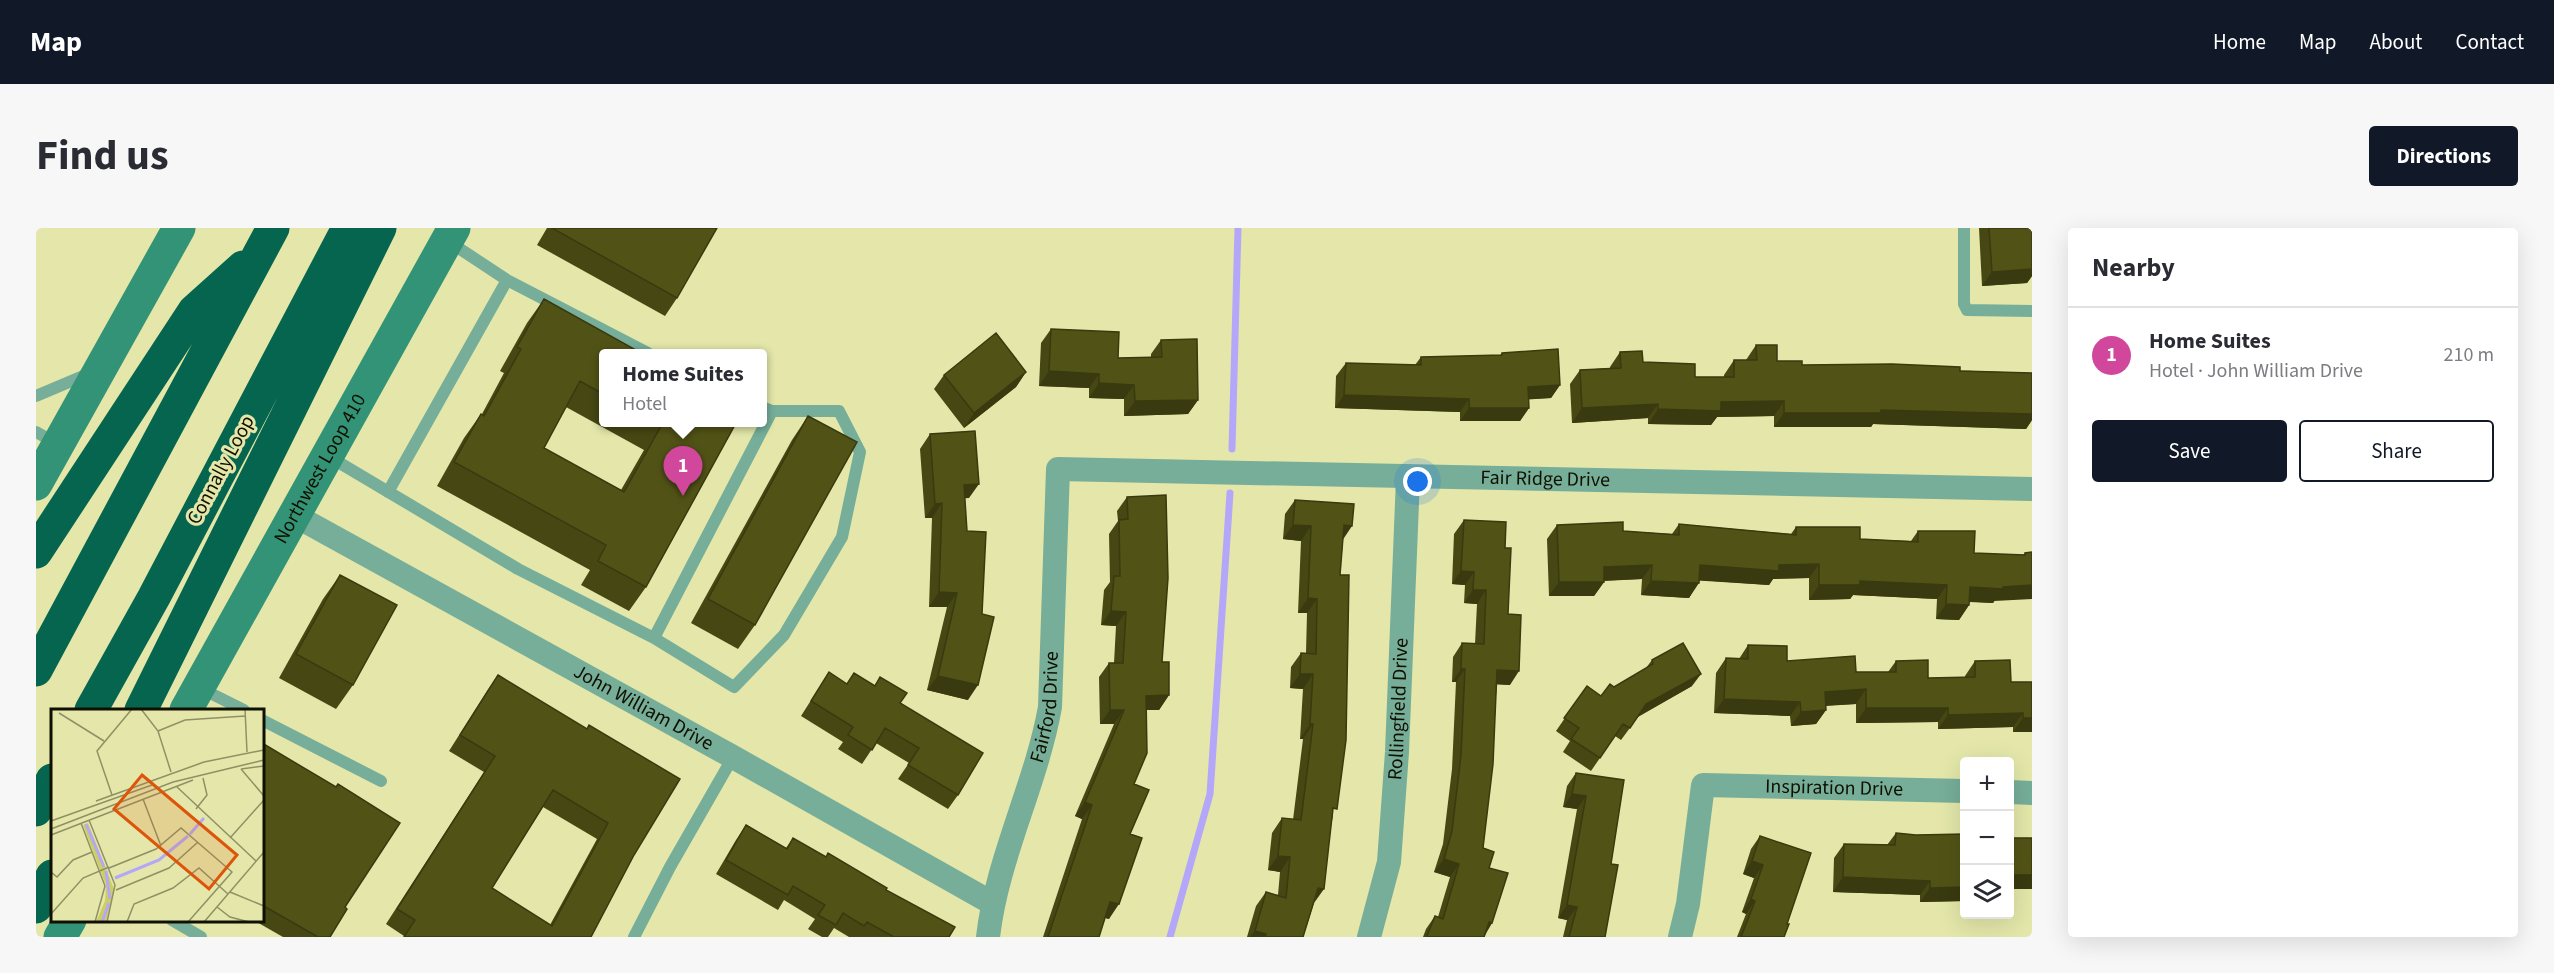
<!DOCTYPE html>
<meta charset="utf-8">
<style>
:root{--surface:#fff;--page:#f7f7f7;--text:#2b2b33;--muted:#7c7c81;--line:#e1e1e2;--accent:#111827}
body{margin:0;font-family:"Source Sans 3",sans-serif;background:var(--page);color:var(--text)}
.controls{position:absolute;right:18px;bottom:18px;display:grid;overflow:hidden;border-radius:6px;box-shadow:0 6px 24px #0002}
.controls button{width:54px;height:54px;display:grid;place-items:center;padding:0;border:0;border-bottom:2px solid var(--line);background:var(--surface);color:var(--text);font:30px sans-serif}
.you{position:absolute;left:1382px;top:254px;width:21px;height:21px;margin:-15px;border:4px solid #fff;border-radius:50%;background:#1a73e8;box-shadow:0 0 0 9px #1a73e833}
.badge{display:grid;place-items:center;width:39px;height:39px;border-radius:50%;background:var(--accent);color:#fff;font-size:20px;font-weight:700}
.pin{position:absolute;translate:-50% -50px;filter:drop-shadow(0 2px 3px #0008)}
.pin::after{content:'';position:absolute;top:32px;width:21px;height:18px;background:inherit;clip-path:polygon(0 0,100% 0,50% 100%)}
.popup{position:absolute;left:563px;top:121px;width:168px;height:78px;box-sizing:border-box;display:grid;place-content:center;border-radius:6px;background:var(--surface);filter:drop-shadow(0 2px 4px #0005);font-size:20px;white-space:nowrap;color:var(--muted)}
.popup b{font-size:22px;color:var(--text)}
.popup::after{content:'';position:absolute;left:50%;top:100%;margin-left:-12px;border:12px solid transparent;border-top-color:var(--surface)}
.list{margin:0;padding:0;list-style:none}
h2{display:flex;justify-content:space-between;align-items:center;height:78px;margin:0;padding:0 24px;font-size:26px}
h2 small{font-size:20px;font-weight:400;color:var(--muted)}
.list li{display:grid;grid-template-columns:39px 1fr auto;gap:18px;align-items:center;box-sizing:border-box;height:96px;padding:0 24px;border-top:2px solid var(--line)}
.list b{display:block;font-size:22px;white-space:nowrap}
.list p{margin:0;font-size:20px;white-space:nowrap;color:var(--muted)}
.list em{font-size:20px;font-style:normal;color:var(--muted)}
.actions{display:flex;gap:12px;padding:18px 24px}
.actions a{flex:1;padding:14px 0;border:2px solid var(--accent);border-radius:6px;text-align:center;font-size:21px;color:var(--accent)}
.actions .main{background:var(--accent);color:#fff}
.icon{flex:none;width:33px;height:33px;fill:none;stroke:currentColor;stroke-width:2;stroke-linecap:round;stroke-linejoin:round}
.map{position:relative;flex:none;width:1996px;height:709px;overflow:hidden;border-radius:6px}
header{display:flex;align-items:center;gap:36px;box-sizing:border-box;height:84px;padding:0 30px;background:var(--accent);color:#fff}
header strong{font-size:28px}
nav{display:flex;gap:33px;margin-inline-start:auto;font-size:21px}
.intro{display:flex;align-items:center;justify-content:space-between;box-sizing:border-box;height:144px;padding:0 36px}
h1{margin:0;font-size:42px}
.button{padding:15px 27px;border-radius:6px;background:var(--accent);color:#fff;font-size:21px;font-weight:700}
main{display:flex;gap:36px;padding:0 36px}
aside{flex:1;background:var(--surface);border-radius:6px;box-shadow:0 6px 24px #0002}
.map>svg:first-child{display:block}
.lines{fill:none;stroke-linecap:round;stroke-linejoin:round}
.stream{stroke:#b4a7fa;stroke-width:7}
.service{stroke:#76ae9a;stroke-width:12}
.minor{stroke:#76ae9a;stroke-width:24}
.secondary{stroke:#339377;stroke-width:33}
.motorway{stroke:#06654f;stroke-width:33}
.wall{fill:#464713;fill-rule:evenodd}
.shaded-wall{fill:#393a0f}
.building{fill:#515316;stroke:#393a0f;stroke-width:1.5;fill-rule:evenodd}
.labels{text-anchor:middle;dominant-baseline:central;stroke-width:6;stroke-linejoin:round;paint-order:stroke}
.street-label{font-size:20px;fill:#101000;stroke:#e4e7a9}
.inset-river{fill:none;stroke:#b4a7fa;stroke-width:3}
.inset-road{fill:none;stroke:#8f9165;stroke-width:1.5}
.view{fill:#dd550b;fill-opacity:0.15;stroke:#dd550b;stroke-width:3}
.inset-edge{fill:none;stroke:#101000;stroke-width:3}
</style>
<header>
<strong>Map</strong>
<nav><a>Home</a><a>Map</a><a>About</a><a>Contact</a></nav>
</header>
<div class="intro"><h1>Find us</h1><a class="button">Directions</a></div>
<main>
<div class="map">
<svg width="1996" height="709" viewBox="0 0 1996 709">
<rect width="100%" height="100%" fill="#e4e7a9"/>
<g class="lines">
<path class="stream" d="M1196 221 1202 0
M1134 709 1174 566 1194 265"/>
<path class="service" d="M1928 0V76L1931 82 1996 83
M412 13 471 52 612 125
M0 168 52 146
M0 204 20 215
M292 228 482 341 618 410 698 459 748 407 806 309 824 224 803 183H736L726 179
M352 264 471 52
M618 410 736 183
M164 460 208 482
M226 492 345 553
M136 692 165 709
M598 709 634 639 697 529"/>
<g class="minor">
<path id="s1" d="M258 287 697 529 956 675"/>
<path d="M1974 564 1996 565"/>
<path id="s2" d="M952 709C961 630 1000 557 1014 479L1022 241 1996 261"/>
<path id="s3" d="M1333 709 1353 634 1361 524 1372 250"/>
<path id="s4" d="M1644 709 1652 676 1667 557 1928 563"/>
</g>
<g class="secondary">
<path d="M0 256 143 0"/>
<path id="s5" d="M150 482 418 0"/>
<path d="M24 709 34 692"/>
</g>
<path class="motorway" d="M0 324 158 83 207 39
M0 442 237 0
M55 482 118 369 312 0
M105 482 344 0
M0 582 16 552
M0 679 16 648"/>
</g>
<path class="wall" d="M511 0H681L641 70 629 88 501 17Z
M1943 0H1996V48L1991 55 1946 58Z
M508 71 567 126V195H700L610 359 593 383 545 357 554 342 401 258 428 210 445 186H446L468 145 464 143 491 95ZM530 179 608 222 585 262 508 220Z
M1015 101 1082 130 1115 129V126L1125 112 1162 172 1152 186 1088 188V171L1053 170V160L1003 158 1005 115Z
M1720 117 1741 133 1766 137 1996 145V192L1990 201 1837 196 1835 199H1738V188L1681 189 1675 197 1612 196V190L1536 195 1534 156 1544 142 1574 140V139L1584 124 1607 134 1659 149H1688V147L1698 132H1710Z
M1466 125 1524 157 1515 170 1492 171 1493 180 1484 193H1424V184L1299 180 1300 148 1310 135 1379 137 1385 129 1464 127Z
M990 144 980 159 928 200 898 161 908 147Z
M772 188 719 397 702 421 655 395 756 212Z
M894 206 933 270H929L932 472 891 462 911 379H893L896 290H889L884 221Z
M1091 269 1133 467 1123 482H1111L1098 556 1094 606 1073 691 1069 690 1063 709H1007L1046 591 1039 588 1078 496H1064L1063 449 1073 435H1078L1080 398 1065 397 1068 362 1074 354 1073 306 1082 293 1081 283Z
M1259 272 1307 312 1304 347 1297 588 1278 675 1267 709H1211L1220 678 1230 664 1242 667 1244 644 1232 642 1236 605 1246 590 1257 592 1267 511H1264L1267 461 1254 460 1255 439 1265 425H1270L1271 385H1262L1265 313 1247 311 1249 286Z
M1428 292 1469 320 1472 386 1474 457 1461 456 1447 620 1453 640 1456 695 1448 709H1387L1390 701 1399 688 1402 689 1414 649 1398 644 1407 616 1416 541 1420 454H1416L1417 429 1426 415 1439 416 1441 376 1428 375 1429 357 1416 356 1418 306Z
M1643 296 1755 306 1760 299 1824 311 1875 313 1882 303 1938 325 1987 327 1989 325 1996 324 1957 375 1933 374V377L1923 392 1900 391 1901 371 1817 367 1814 371 1773 372V350L1737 351 1733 357 1663 352 1653 370 1605 367 1606 351 1568 353V354L1558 368H1513L1511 311 1521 297 1587 303 1636 306Z
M304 347 317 457 300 481 243 450 287 371Z
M1712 417 1751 433 1820 444H1852L1860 433 1892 450 1929 449V448L1939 433 1975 454H1996V504H1977V499L1902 501V494L1820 495V476L1790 478V482L1780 496 1755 498 1754 488 1678 485 1680 445 1690 430 1703 431Z
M1616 432 1656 458 1602 489 1585 512 1579 508 1555 543 1527 524 1534 513 1520 503 1551 458 1565 468 1578 459 1610 440Z
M793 444 811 456 818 445 838 458 844 449 864 475 922 567 912 581 862 551 873 535 840 515 826 536 802 521 807 514 765 488Z
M462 447 598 627 555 709 368 708 350 696 448 544 413 523 451 463ZM507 579 561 611 514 697 456 660Z
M226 515 309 679 294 709H247L219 693H226Z
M1540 545 1588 552 1575 636 1569 709H1527L1531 692 1522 690 1541 581 1527 579 1531 558Z
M710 597 750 620 757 610 850 662 913 709H813L798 700 792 709H786L772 701 779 691 748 672 742 682 680 646 700 612Z
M1860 605 1880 607 1929 606V673L1884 674V667L1797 664 1798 630 1808 616 1851 617Z
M1724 608 1751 696 1748 709H1701L1710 686 1706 684 1718 650 1707 646 1715 621Z"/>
<path class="shaded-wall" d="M1996 41V48L1991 55 1946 58 1956 44Z
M1013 143 1063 146 1053 160 1003 158Z
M990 144 980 159 928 200 938 185Z
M1063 155 1098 157 1088 171 1053 170Z
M1524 157 1515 170 1482 172 1492 159Z
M1308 167 1433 171 1424 184 1299 180Z
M1162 172 1152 186 1088 188 1099 173Z
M1748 173 1738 188 1681 189 1675 197 1612 196 1622 181 1685 174Z
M1622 176 1612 190 1536 195 1546 180Z
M1433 180H1493L1484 193H1424Z
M1845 182 1996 186V192L1990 201 1837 196 1835 199H1738L1748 185Z
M943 256 933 270 918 271 928 257Z
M906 275 896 290H889L899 276Z
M1257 297 1275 298 1265 313 1247 311Z
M1308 297 1316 298 1306 313Z
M1783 336 1773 350 1737 351 1733 357 1654 352 1664 337Z
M1616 337 1606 351 1558 353 1568 339Z
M1425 343 1438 344 1429 357 1416 356Z
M1615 353 1663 355 1653 370 1605 367Z
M1824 353 1911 357 1901 371 1817 367 1814 371 1773 372 1783 357Z
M1523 354H1568L1558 368H1513Z
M1996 357V371L1958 373 1957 375 1924 373 1934 359Z
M1437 362H1450L1441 376 1428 375Z
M903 364 921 365 911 379H893Z
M1272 370 1281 371 1271 385H1262Z
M1910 376 1933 377 1923 392 1900 391Z
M1075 383 1090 384 1080 398 1065 397Z
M1425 441H1429L1420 454H1416Z
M1461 442 1483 443 1474 457 1452 456Z
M1264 446H1277L1267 461 1254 460Z
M1665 446 1656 458 1601 489 1610 476Z
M902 448 942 457 932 472 891 462Z
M1830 461 1820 476 1779 478 1789 464Z
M1133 467 1123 482H1100L1110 468Z
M1688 471 1764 474 1754 488 1678 485Z
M1830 480H1912L1902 494 1820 495Z
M1074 482H1088L1078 496H1064Z
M1790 482 1780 496 1755 498 1765 484Z
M1987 485 1977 499 1902 501 1912 487Z
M1987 490H1996V504H1977Z
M1274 496H1277L1267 511H1264Z
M1536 566 1550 568 1541 581 1527 579Z
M1049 574 1056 577 1046 591 1039 588Z
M1242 628 1254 629 1244 644 1232 642Z
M1408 631 1423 636 1414 649 1398 644Z
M1716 633 1727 637 1718 650 1707 646Z
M1976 647H1996V661H1974V651Z
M1807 649 1894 653 1884 667 1797 664Z
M1929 659V673L1884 674 1894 660Z
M1282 660 1288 661 1278 675Z
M1715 671 1719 673 1710 686 1706 684Z
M1074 674 1083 676 1073 691 1064 688Z
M1531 677 1541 679 1531 692 1522 690Z
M1453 694 1456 695 1447 709Z
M1219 703 1230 706 1228 709H1214Z"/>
<path class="building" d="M516 0H681L641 70Z
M1953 0H1996V41L1956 44Z
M508 71 607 126H567V166L544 153 508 220 588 264 625 198 619 195H700L610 359 562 333 570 317 418 234 445 186 448 188 485 121 481 119Z
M1015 101 1083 104 1082 130 1126 129 1125 112 1161 111 1162 172 1099 173 1098 157 1063 155V146L1013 143Z
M960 105 990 144 938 185 908 147Z
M1720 117H1741V133H1766V137L1856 136 1924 139V143L1996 145V186L1845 182V185H1748V173L1685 174V183L1622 181V176L1546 180 1544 142 1585 140 1584 124 1606 123 1607 134 1659 136V149H1698V132H1721Z
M1522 121 1524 157 1492 159 1493 180H1433V171L1308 167 1310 135 1385 137V129L1466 127V125Z
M772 188 821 214 719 397 672 371Z
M939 203 943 256 928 257 931 303 950 304 946 386 958 389 942 457 902 448 921 365 903 364 906 275 899 276 894 206Z
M1130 267 1132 350 1126 434H1133V467L1110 468 1111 525 1098 556 1113 562 1094 606 1106 610 1083 676 1074 674 1063 709H1012L1056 577 1049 574 1088 482H1074L1073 435H1087L1090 384 1075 383 1078 348H1084L1083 292 1092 291 1091 269Z
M1259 272 1318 276 1316 298 1308 297 1304 347H1313L1310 512 1301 581 1297 580 1288 661 1282 660 1267 709H1229L1230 706 1219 703 1230 664 1250 670 1254 629 1242 628 1246 590 1265 592 1277 496H1274L1277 446H1264L1265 425 1280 426 1281 371 1272 370 1275 298 1257 297Z
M1428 292 1470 294 1469 320H1475L1472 386 1485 387 1483 443 1461 442 1457 536 1447 620 1458 624 1453 640 1472 645 1456 695 1453 694 1448 709H1392L1391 708 1399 688 1407 691 1423 636 1408 631 1416 603 1425 527 1429 441H1425L1426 415 1448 416 1450 362H1437L1438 344 1425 343Z
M1587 294V303L1643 307V296L1760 307V299H1824V311L1882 314V303H1939L1938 325 1989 327V325L1996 324V357L1967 359V361L1934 359 1933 377 1910 376 1911 357 1824 353V357H1783V336L1743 337V343L1664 337 1663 355 1615 353 1616 337 1568 339V354H1523L1521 297Z
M304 347 361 377 317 457 260 426Z
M1647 415 1665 446 1610 476 1594 500 1587 496 1564 530 1535 511 1543 500 1528 490 1551 458 1565 468 1574 456 1578 459 1617 436 1616 432Z
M1712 417 1751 418V433L1819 428 1820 444H1860V433L1892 432V450L1939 449V433L1974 432 1975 454H1996V490H1987V485L1912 487V480H1830V461L1789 464 1790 482 1765 484 1764 474 1688 471 1690 430 1712 431Z
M793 444 811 456 818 445 839 458 844 449 871 465 864 475 947 525 922 567 872 537 883 520 849 500 836 522 812 507 817 499 775 473Z
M462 447 551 501 553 497 644 551 598 627 555 709H368L379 692 361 681 459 528 424 507ZM517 562 572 595 516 698 456 660Z
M226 515 300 559 302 556 364 595 309 679 311 681 294 709H282L226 677Z
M1540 545 1588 552 1575 636 1582 637 1569 709H1533L1541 679 1531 677 1550 568 1536 566Z
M710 597 751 621 757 610 790 629 792 625 851 660 850 662 919 699 913 709H858L831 694 828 698 807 685 800 697 782 687 789 677 757 658 752 667 690 632Z
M1860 605 1880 607 1929 606V659L1894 660V653L1807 649 1808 616 1859 617Z
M1724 608 1775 625 1751 696H1753L1748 709H1705L1719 673 1715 671 1727 637 1716 633Z
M1974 610H1996V647H1976V643H1974Z"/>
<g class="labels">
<g class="street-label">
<text stroke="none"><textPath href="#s5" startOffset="276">Northwest Loop 410</textPath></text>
<text transform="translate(185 242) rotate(-62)">Connally Loop</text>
<text stroke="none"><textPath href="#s2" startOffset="964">Fair Ridge Drive</textPath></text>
<text stroke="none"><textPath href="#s2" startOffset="238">Fairford Drive</textPath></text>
<text stroke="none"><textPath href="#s1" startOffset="399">John William Drive</textPath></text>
<text stroke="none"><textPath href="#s3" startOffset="231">Rollingfield Drive</textPath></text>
<text stroke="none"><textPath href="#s4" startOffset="285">Inspiration Drive</textPath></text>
</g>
</g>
<g transform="translate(15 481)">
<rect width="213" height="213" fill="#e4e7a9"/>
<path d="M37 114 63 180 55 213H45L54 192 55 176 32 116Z" fill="#cccf5e"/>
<path class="inset-river" d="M35 115 53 158M139 125 153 109M55 162 59 190M64 169 108 151 137 127M51 213 58 194"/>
<path class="inset-road" d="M90 0 107 22 120 63M194 0 196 43M8 4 53 32M107 22 134 11 194 7M190 60 213 87M190 60 213 57M126 78 205 152M61 86 46 42 81 0M92 90 110 137M45 92 153 53 213 41M145 100 156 86 152 69M38 111 64 176 56 213M0 112 101 76M30 114 54 177 44 213M0 120 122 73 213 51M0 126 142 71M179 129 213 91M58 159 105 140 130 119 181 163 137 213M0 163 6 168 22 151 41 143M65 181 118 159 147 133M179 183 213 197M166 198 179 208 198 213M0 205 32 169 58 158M76 213 83 195 122 179 148 159 177 185M153 213 213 143"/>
<path class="view" d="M91 66 186 146 158 180 63 100Z"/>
<rect width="213" height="213" class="inset-edge"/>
</g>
</svg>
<div class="controls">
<button>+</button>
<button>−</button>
<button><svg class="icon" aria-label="layers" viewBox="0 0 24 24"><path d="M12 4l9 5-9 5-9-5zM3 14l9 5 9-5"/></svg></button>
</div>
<div class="you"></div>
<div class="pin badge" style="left:647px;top:268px;background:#d1479c">1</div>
<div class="popup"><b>Home Suites</b>Hotel</div>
</div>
<aside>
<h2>Nearby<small></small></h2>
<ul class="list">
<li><span class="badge" style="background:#d1479c">1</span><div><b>Home Suites</b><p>Hotel · John William Drive</p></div><em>210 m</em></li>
</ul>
<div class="actions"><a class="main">Save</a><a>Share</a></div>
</aside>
</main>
